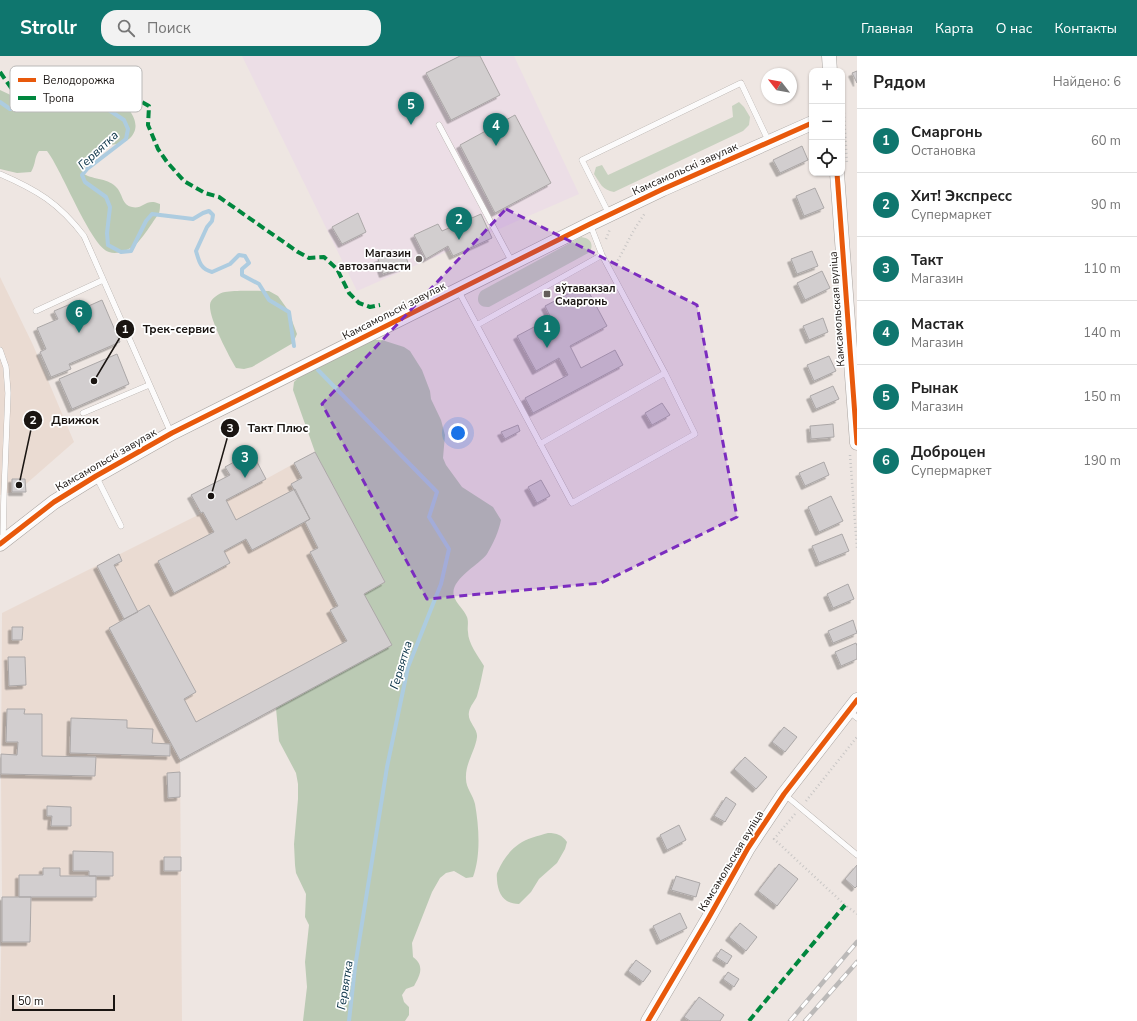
<!DOCTYPE html>
<html lang="ru">
<meta charset="utf-8">
<style>
:root{--surface:#fff;--page:#f2f2f2;--text:#222;--muted:#767676;--line:#e0e0e0;--accent:#0f766e}
body{margin:0;font-family:"Nunito Sans",sans-serif;background:var(--page);color:var(--text)}
.controls{position:absolute;right:12px;top:12px;display:grid;overflow:hidden;border-radius:8px;box-shadow:0 1px 3px #0004}
.controls button{width:36px;height:36px;display:grid;place-items:center;padding:0;border:0;border-bottom:1px solid var(--line);background:var(--surface);color:var(--text);font:20px sans-serif}
.compass{position:absolute;left:761px;top:12px;width:36px;height:36px;border-radius:50%;background:var(--surface);box-shadow:0 1px 3px #0004;rotate:301deg}
.scale{position:absolute;left:12px;bottom:10px;width:103px;box-sizing:border-box;padding-left:4px;border:2px solid #1a1512;border-top:0;font-size:11px;line-height:14px;white-space:nowrap;color:#1a1512;-webkit-text-stroke:3px #fff;paint-order:stroke}
.you{position:absolute;left:458px;top:377px;width:14px;height:14px;margin:-10px;border:3px solid #fff;border-radius:50%;background:#1a73e8;box-shadow:0 0 0 6px #1a73e833}
.badge{display:grid;place-items:center;width:26px;height:26px;border-radius:50%;background:var(--accent);color:#fff;font-size:13px;font-weight:700}
.pin{position:absolute;translate:-50% -33px;filter:drop-shadow(0 1px 2px #0008)}
.pin::after{content:'';position:absolute;top:21px;width:14px;height:12px;background:inherit;clip-path:polygon(0 0,100% 0,50% 100%)}
.list{margin:0;padding:0;list-style:none}
h2{display:flex;justify-content:space-between;align-items:center;height:52px;margin:0;padding:0 16px;font-size:17px}
h2 small{font-size:13px;font-weight:400;color:var(--muted)}
.list li{display:grid;grid-template-columns:26px 1fr auto;gap:12px;align-items:center;box-sizing:border-box;height:64px;padding:0 16px;border-top:1px solid var(--line)}
.list b{display:block;font-size:15px;white-space:nowrap}
.list p{margin:0;font-size:13px;white-space:nowrap;color:var(--muted)}
.list em{font-size:13px;font-style:normal;color:var(--muted)}
.icon{flex:none;width:22px;height:22px;fill:none;stroke:currentColor;stroke-width:2;stroke-linecap:round;stroke-linejoin:round}
.map{position:relative;flex:none;width:857px;height:965px;overflow:hidden}
header{display:flex;align-items:center;gap:24px;box-sizing:border-box;height:56px;padding:0 20px;background:var(--accent);color:#fff}
header strong{font-size:19px}
nav{display:flex;gap:22px;margin-inline-start:auto;font-size:14px}
.search{width:280px;height:36px;background:var(--page);display:flex;align-items:center;gap:10px;box-sizing:border-box;padding:0 14px;border-radius:16px;color:var(--muted);font-size:15px}
main{display:flex}
aside{flex:1;background:var(--surface)}
.map>svg:first-child{display:block}
.commercial{fill:#ecdee6}
.built{fill:#eadbd2}
.green{fill:#c8d2c0}
.forest{fill:#bbcab4}
.lines{fill:none;stroke-linecap:round;stroke-linejoin:round}
.stream{stroke:#adcce0;stroke-width:4}
.building{fill:#d2cecf;stroke:#aba7a7;filter:url(#shadow)}
.service-casing{stroke:#a9a39f;stroke-width:6}
.tertiary-casing{stroke:#a9a39f;stroke-width:15}
.path{stroke:#c8c6c5;stroke-width:2.5;stroke-dasharray:1 3;stroke-linecap:butt}
.service{stroke:#fcfbfb;stroke-width:5.5}
.tertiary{stroke:#fcfbfb;stroke-width:14}
.rail-casing{stroke:#bbb9b8;stroke-width:4.5}
.rail{stroke:#fff;stroke-width:3;stroke-dasharray:9;stroke-linecap:butt}
.quiet{stroke:#00873e;stroke-width:4;stroke-dasharray:8 4;stroke-linecap:butt}
.cycleway-casing{stroke:#fff;stroke-width:8}
.cycleway{stroke:#e8590c;stroke-width:5}
.marked{fill:#7b2cbf;fill-opacity:0.2;stroke:#7b2cbf;stroke-width:3;stroke-dasharray:8 5;stroke-linejoin:round}
.poi-dot{fill:#645e5b;stroke:#fff;stroke-width:1.5}
.labels{text-anchor:middle;dominant-baseline:central;stroke-width:3.5;stroke-linejoin:round;paint-order:stroke}
.street-label{font-size:11px;fill:#1a1512;stroke:#fff}
.poi-label{font-size:11px;font-weight:bold;fill:#1a1512;stroke:#fff;text-anchor:end}
.water-label{font-size:12px;font-style:italic;fill:#052e43;stroke:#fff}
.key{fill:#fff;stroke:#bab9b8;stroke-width:1}
.key-label{font-size:11px;fill:#1a1512}
.leader{fill:none;stroke:#1a1512;stroke-width:1.5}
.callout-dot{fill:#1a1512;stroke:#fff;stroke-width:1.5}
.mark-label{font-size:12px;text-anchor:middle;font-weight:bold;fill:#fff}
.callout-label{font-size:12px;text-anchor:middle;font-weight:bold;fill:#1a1512;stroke:#fff;stroke-width:3.5;stroke-linejoin:round;paint-order:stroke}
</style>
<header>
<strong>Strollr</strong>
<div class="search"><svg class="icon" aria-label="search" viewBox="0 0 24 24"><circle cx="10" cy="10" r="6"/><path d="M15 15l6 6"/></svg>Поиск</div>
<nav><a>Главная</a><a>Карта</a><a>О нас</a><a>Контакты</a></nav>
</header>
<main>
<div class="map">
<svg width="857" height="965" viewBox="0 0 857 965">
<defs>
<filter id="shadow"><feDropShadow dx="-3.5" dy="3.5" stdDeviation="0" flood-color="#0004"/></filter>
</defs>
<rect width="100%" height="100%" fill="#eee6e2"/>
<path class="commercial" d="M242 0H514L579 138 357 235Z"/>
<path class="built" d="M0 221 33 289 74 386 26 428V436H12L0 439Z
M315 396 385 526 392 589 180 704 182 965H0L2 841 1 718 2 557 200 458 191 439 229 419 225 411 245 400 249 408 256 404 266 423Z"/>
<path class="green" d="M739 46 744 51 750 61 749 69 743 75 614 136C602 134 600 127 594 118L596 111 602 109 608 119 733 61 732 50Z
M581 181C590 182 594 187 590 196L489 251C478 252 475 243 481 235Z"/>
<path class="forest" d="M77 33C88 35 100 36 111 40 126 46 146 68 129 83 121 89 110 88 102 91 91 95 84 107 84 118 94 124 109 122 117 132 123 139 122 149 132 151 143 154 146 141 160 148 160 151 160 154 159 157 155 163 140 186 135 189 128 194 118 199 109 196 91 191 62 114 47 95H39C34 102 36 108 31 116L17 117 0 113V34L17 42 37 43 61 35Z
M269 235 278 240 288 254 297 278 293 287 252 311 244 313 236 312C229 300 209 263 210 249 210 243 219 237 225 236 235 234 257 235 269 235Z
M367 284H382L404 291 410 295 422 314 430 335 431 343 441 364 445 379 443 402 446 409 462 431 493 451 501 464C499 475 493 488 487 498 479 509 449 524 454 540 456 548 464 553 467 561 469 567 467 571 468 576 468 587 478 600 484 610 482 619 480 630 477 640 475 645 470 650 469 656 467 666 478 672 477 681 475 696 465 707 466 723 466 732 473 739 475 748 479 771 481 799 473 821L466 822 454 815 446 817 440 822 432 836 412 887 413 901C425 910 420 919 414 930L406 933 402 939 404 946 409 951V959L405 965H303L307 931 305 906 309 869 305 861 306 838 296 817 295 809 294 788 298 743V728L296 717 279 685 276 652 391 589 364 538 385 526 315 396 293 334 294 326 298 322Z
M548 777C557 777 562 779 567 786L565 793 557 807 539 823 531 836 519 848C504 848 498 838 497 824 497 821 496 818 498 815 502 805 510 794 519 788 527 782 538 780 548 777Z"/>
<g class="lines">
<path class="stream" d="M0 46 10 53 22 52 84 41 95 45 124 64 128 73 126 83 87 113 82 119 85 126 106 141 110 151 107 177 108 189 121 196 131 195 146 165 152 158 193 163 203 157 209 155 213 159 212 165 207 171 196 195C199 205 200 213 212 216L230 208 239 199 245 200 249 207 242 213V219L259 228 269 244 289 256 294 290
M318 314 437 436 429 461 449 493 441 528 408 611 387 711 355 911 349 965"/>
</g>
<path class="building" d="M460 0H480L500 39 451 64 426 17Z
M857 15V27L852 17Z
M515 59 551 127 495 157 460 89Z
M802 90 808 104 780 117 773 104Z
M815 132 824 152 804 160 796 140Z
M358 157 366 176 342 188 332 171Z
M481 158 492 182 453 200 448 190 426 203 414 179 438 168 442 175Z
M403 194 409 209 383 218 378 203Z
M812 195 818 210 797 218 791 203Z
M822 215 830 232 805 244 797 227Z
M585 229 607 270 570 290 581 312 615 294 623 309 533 357 525 342 568 319 559 302 536 315 517 280 551 262 545 250Z
M80 244 84 252 102 244 120 286 69 308 71 313 51 321 40 296 46 293 37 272 58 263 54 255Z
M823 262 828 276 809 284 803 270Z
M117 298 129 328 72 353 59 323Z
M829 300 836 315 814 325 807 309Z
M833 330 839 343 816 353 810 340Z
M662 347 670 359 652 369 645 357Z
M833 368 834 381 811 383 810 370Z
M518 369 520 375 505 383 501 376Z
M315 396 385 526 364 538 392 589 180 704 109 572 149 549 196 636 184 643 196 666 347 585 330 554 338 550 310 496 318 492 305 466 310 463 291 428 302 422 294 407Z
M245 400 249 408 256 404 266 423 226 444 236 464 295 433 310 463 252 494 246 483 224 495 230 507 174 537 158 505 214 476 203 456 201 457 191 439 230 419 225 411Z
M824 406 829 419 805 430 799 417Z
M12 423H25L26 436H12Z
M541 424 550 440 537 447 528 431Z
M831 440 843 465 819 476 808 451Z
M842 478 849 495 819 507 812 490Z
M119 498 122 505 114 509 138 556 124 563 97 510Z
M848 528 854 543 833 552 827 538Z
M853 564 857 577 833 587 828 575Z
M12 571H23L22 584H12Z
M856 587 857 590V603L841 610 835 596Z
M8 601H25L26 629 9 630Z
M7 653H25L24 658H42V700L96 701 95 720 1 718V698L17 699 18 686H6Z
M71 662 127 664V672L153 673 152 687 170 688V700L70 697Z
M784 671 797 681 785 696 772 686Z
M745 701 767 721 756 733 734 713Z
M180 716V741L168 742 167 717Z
M726 741 736 748 725 766 714 760Z
M47 750 71 751V770H51L52 760H47Z
M679 769 686 784 667 794 660 779Z
M73 795 113 796V820H89V815H73Z
M164 801H181V815H164Z
M779 808 798 823 777 850 758 835Z
M857 809V830L855 832 845 823Z
M43 812H60V820H96V841H19V819H43Z
M676 820 700 827 696 841 671 834Z
M2 841H31L30 886H2Z
M680 857 687 872 660 885 653 870Z
M740 867 757 881 746 895 729 881Z
M721 893 732 900 727 908 716 901Z
M636 904 651 915 643 926 628 915Z
M728 916 739 923 734 931 723 923Z
M699 941 724 959 720 965H690L684 961Z"/>
<g class="lines">
<defs>
<path id="service" d="M439 69 512 206
M0 118C37 134 59 147 84 180L171 377
M609 158 582 104 741 27 769 86
M458 234 572 447 695 378 665 317 602 199 590 168
M36 255 103 224
M477 269 602 199
M0 294 6 311 8 337 4 438 3 482
M83 357 149 329
M540 388 665 317
M96 420 121 470
M849 655 857 662
M784 738 857 799"/>
<path id="tertiary" d="M829 0 830 15
M837 117 857 387
M0 488 54 446 96 420 172 377 590 168 663 133 812 67
M648 965 708 863 748 792 784 738 857 644"/>
</defs>
<use href="#service" class="service-casing"/>
<use href="#tertiary" class="tertiary-casing"/>
<path class="path" d="M842 25 847 108
M606 183 610 173
M616 208 634 174 645 157
M850 399 857 492
M806 745 857 681
M795 758 774 783 845 849 857 858"/>
<use href="#service" class="service"/>
<use href="#tertiary" class="tertiary"/>
<defs>
<path id="rail" d="M790 965 857 886
M805 965 857 906"/>
</defs>
<use href="#rail" class="rail-casing"/>
<use href="#rail" class="rail"/>
<path class="quiet" d="M0 16 14 36 65 28 86 30 133 41 149 50 148 69 158 93 167 106 184 125 205 137 219 141 298 196 309 202 324 201 337 213 349 237 359 247 370 251 380 249
M749 965 845 849"/>
<defs>
<path id="cycleway" d="M837 117 857 387
M0 488 54 446 96 420 172 377 590 168 663 133 812 67
M648 965 708 863 748 792 784 738 857 644"/>
</defs>
<use href="#cycleway" class="cycleway-casing"/>
<use href="#cycleway" class="cycleway"/>
</g>
<path class="marked" d="M506 153 697 249 737 461 601 527 427 543 322 348Z"/>
<g class="poi-dot">
<circle cx="419" cy="203" r="4"/>
<rect x="543" y="234" width="8" height="8" rx="2"/>
</g>
<g class="labels">
<g class="street-label">
<text transform="translate(685 113) rotate(-24)">Камсамольскі завулак</text>
<text transform="translate(837 253) rotate(-94)">Камсамольская вуліца</text>
<text transform="translate(394 255) rotate(-27)">Камсамольскі завулак</text>
<text transform="translate(106 404) rotate(-30)">Камсамольскі завулак</text>
<text transform="translate(731 805) rotate(-59)">Камсамольская вуліца</text>
</g>
<g class="poi-label">
<text x="411" y="197">Магазин<tspan x="411" dy="13">автозапчасти</tspan></text>
<text x="555" y="232" text-anchor="start">аўтавакзал<tspan x="555" dy="13">Смаргонь</tspan></text>
</g>
<g class="water-label">
<text transform="translate(98 94) rotate(-43)">Гервятка</text>
<text transform="translate(401 609) rotate(-73)">Гервятка</text>
<text transform="translate(345 929) rotate(-81)">Гервятка</text>
</g>
</g>
<rect x="10" y="10" width="132" height="46" rx="6" class="key"/>
<rect x="18" y="22" width="18" height="4" fill="#e8590c"/>
<rect x="18" y="40" width="18" height="4" fill="#00873e"/>
<g class="key-label">
<text x="43" y="28">Велодорожка</text>
<text x="43" y="46">Тропа</text>
</g>
<path class="leader" d="M94 325L125 273M19 429L33 364M211 440L230 372"/>
<g class="callout-dot">
<circle cx="94" cy="325" r="4"/>
<circle cx="19" cy="429" r="4"/>
<circle cx="211" cy="440" r="4"/>
<circle cx="125" cy="273" r="10"/>
<circle cx="33" cy="364" r="10"/>
<circle cx="230" cy="372" r="10"/>
</g>
<g class="mark-label">
<text x="125" y="277">1</text>
<text x="33" y="368">2</text>
<text x="230" y="376">3</text>
</g>
<g class="callout-label">
<text x="179" y="277">Трек-сервис</text>
<text x="75" y="368">Движок</text>
<text x="278" y="376">Такт Плюс</text>
</g>
</svg>
<div class="controls">
<button>+</button>
<button>−</button>
<button><svg class="icon" aria-label="locate" viewBox="0 0 24 24"><circle cx="12" cy="12" r="6"/><path d="M12 2v4M12 18v4M2 12h4M18 12h4"/></svg></button>
</div>
<svg class="compass" viewBox="-18 -18 36 36"><path d="M0-13l5 13h-10z" fill="#e53935"/><path d="M0 13l5-13h-10z" fill="#767676"/></svg>
<div class="scale">50 m</div>
<div class="you"></div>
<div class="pin badge" style="left:547px;top:292px">1</div>
<div class="pin badge" style="left:459px;top:184px">2</div>
<div class="pin badge" style="left:245px;top:422px">3</div>
<div class="pin badge" style="left:496px;top:90px">4</div>
<div class="pin badge" style="left:411px;top:69px">5</div>
<div class="pin badge" style="left:79px;top:277px">6</div>
</div>
<aside>
<h2>Рядом<small>Найдено: 6</small></h2>
<ul class="list">
<li><span class="badge">1</span><div><b>Смаргонь</b><p>Остановка</p></div><em>60 m</em></li>
<li><span class="badge">2</span><div><b>Хит! Экспресс</b><p>Супермаркет</p></div><em>90 m</em></li>
<li><span class="badge">3</span><div><b>Такт</b><p>Магазин</p></div><em>110 m</em></li>
<li><span class="badge">4</span><div><b>Мастак</b><p>Магазин</p></div><em>140 m</em></li>
<li><span class="badge">5</span><div><b>Рынак</b><p>Магазин</p></div><em>150 m</em></li>
<li><span class="badge">6</span><div><b>Доброцен</b><p>Супермаркет</p></div><em>190 m</em></li>
</ul>
</aside>
</main>
